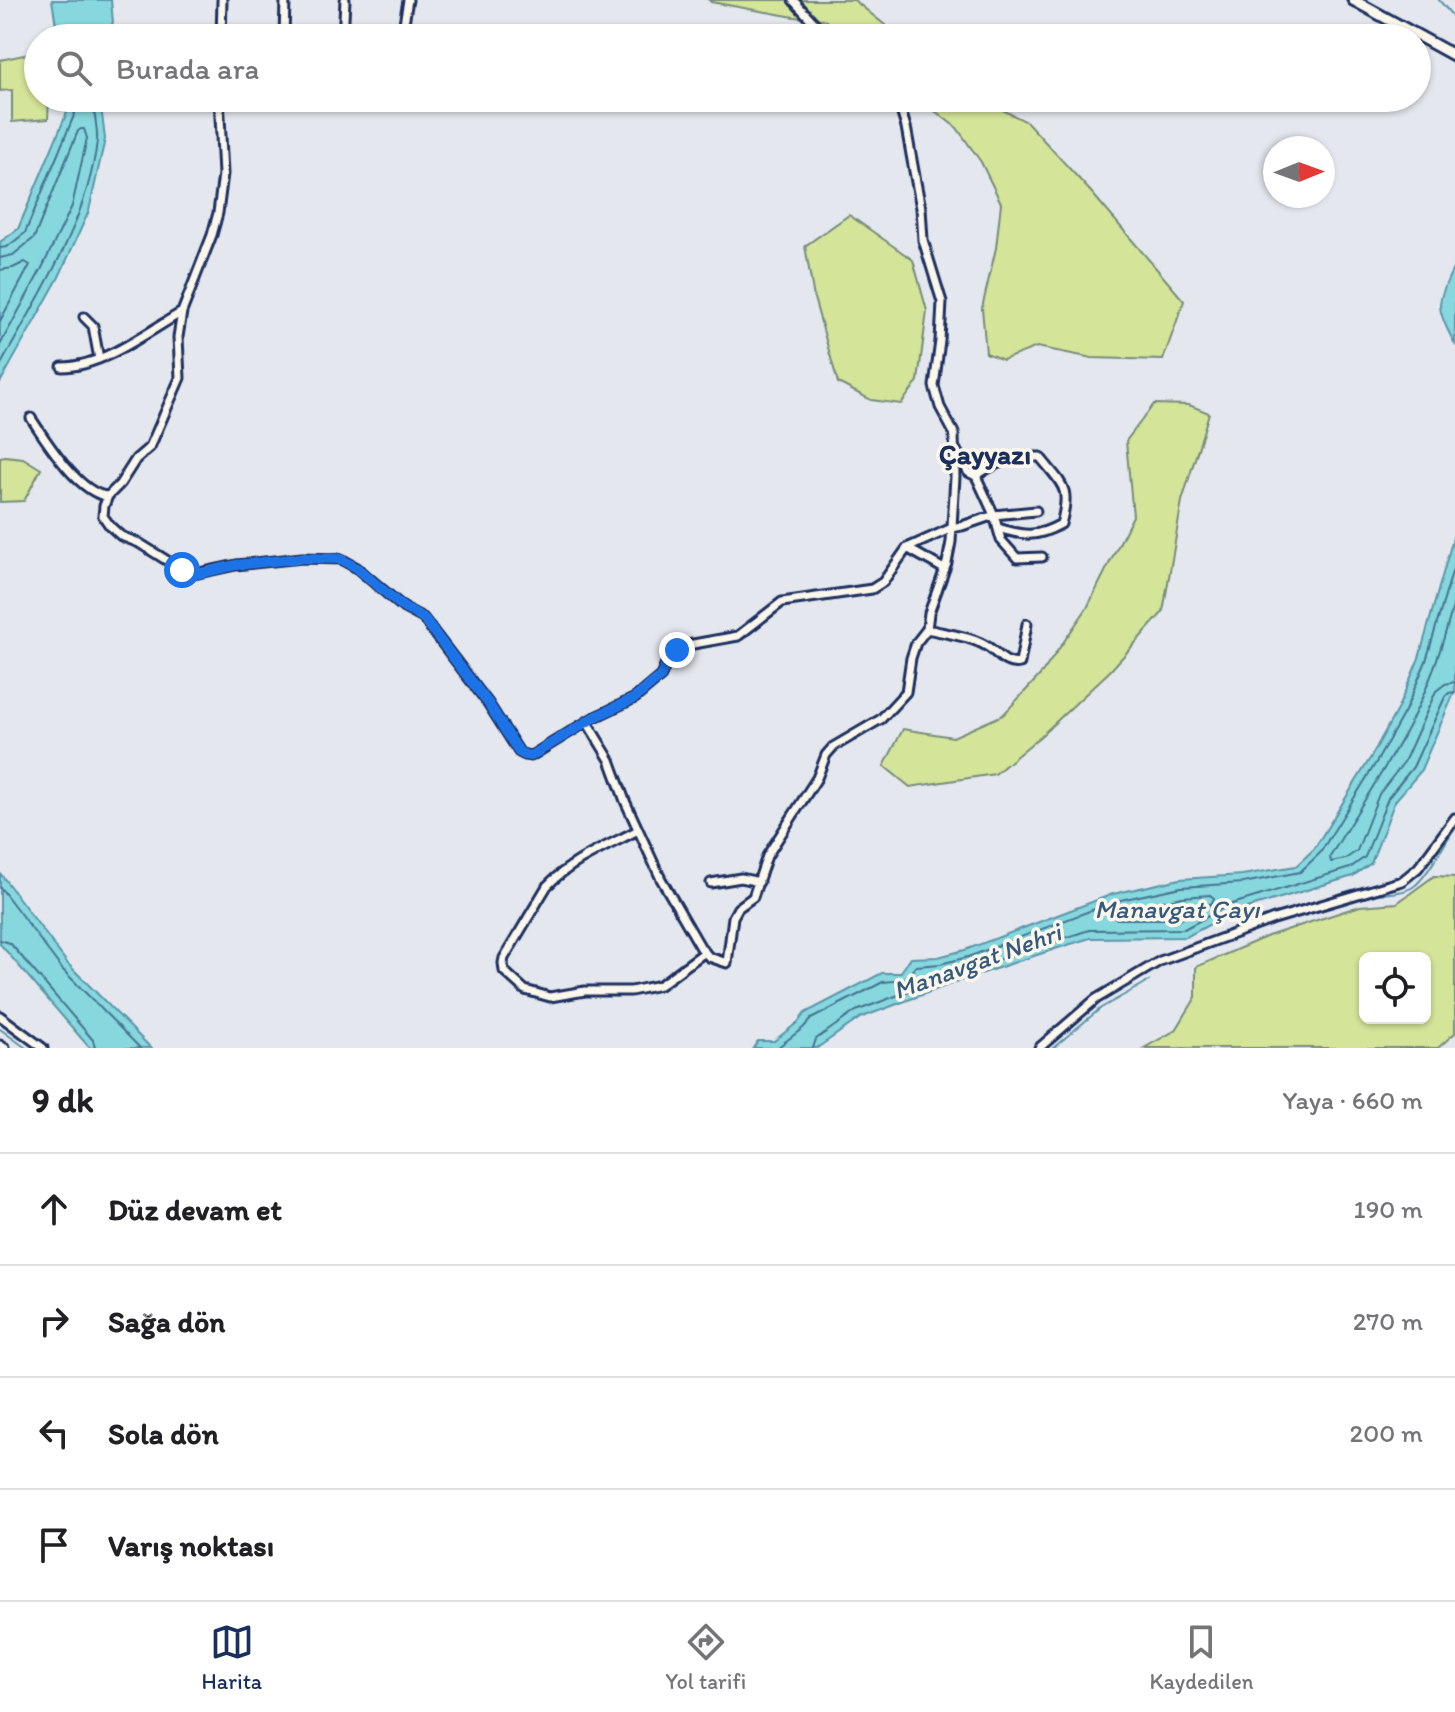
<!DOCTYPE html>
<html lang="tr">
<meta charset="utf-8">
<style>
:root{--surface:#fff;--page:#f6f6f6;--text:#202124;--muted:#757577;--line:#e0e0e0;--accent:#1b2f5e}
body{margin:0;font-family:Itim,sans-serif;background:var(--page);color:var(--text)}
.controls{position:absolute;right:24px;bottom:24px;display:grid;overflow:hidden;border-radius:12px;box-shadow:0 2px 6px #0004}
.controls button{width:72px;height:72px;display:grid;place-items:center;padding:0;border:0;border-bottom:2px solid var(--line);background:var(--surface);color:var(--text);font:40px sans-serif}
.compass{position:absolute;left:1263px;top:136px;width:72px;height:72px;border-radius:50%;background:var(--surface);box-shadow:0 2px 6px #0004;rotate:89deg}
.stop{position:absolute;width:24px;height:24px;margin:-18px;border:6px solid #1a73e8;border-radius:50%;background:#fff}
.stop.end{background:#1a73e8;border-color:#fff;box-shadow:0 2px 8px #0008}
.list{margin:0;padding:0;list-style:none}
h2{display:flex;justify-content:space-between;align-items:center;height:104px;margin:0;padding:0 32px;font-size:34px}
h2 small{font-size:26px;font-weight:400;color:var(--muted)}
.list li{display:grid;grid-template-columns:52px 1fr auto;gap:24px;align-items:center;box-sizing:border-box;height:112px;padding:0 32px;border-top:2px solid var(--line)}
.list b{display:block;font-size:30px;white-space:nowrap}
.list em{font-size:26px;font-style:normal;color:var(--muted)}
.icon{flex:none;width:44px;height:44px;fill:none;stroke:currentColor;stroke-width:2;stroke-linecap:round;stroke-linejoin:round}
.map{position:relative;flex:none;width:1455px;height:1048px;overflow:hidden}
.search{position:absolute;background:var(--surface);box-shadow:0 2px 6px #0004;left:24px;right:24px;top:24px;height:88px;display:flex;align-items:center;gap:20px;box-sizing:border-box;padding:0 28px;border-radius:44px;color:var(--muted);font-size:30px}
.sheet{height:552px;background:var(--surface)}
nav{display:flex;justify-content:space-around;align-items:center;box-sizing:border-box;height:112px;border-top:2px solid var(--line);background:var(--surface);font-size:22px;color:var(--muted)}
nav a{display:grid;justify-items:center;gap:4px}
nav .on{color:var(--accent)}
.map>svg:first-child{display:block}
.green{fill:#d4e498;stroke:#788a7b;stroke-width:2;fill-rule:evenodd}
.water{fill:#86d8de;stroke:#5b94ab;stroke-width:2}
.lines{fill:none;stroke-linecap:round;stroke-linejoin:round}
.shore{stroke:#467391;stroke-width:2}
.stream{stroke:#5b94ab;stroke-width:2}
.minor-casing{stroke:#1b2f5e;stroke-width:13}
.tertiary-casing{stroke:#1b2f5e;stroke-width:15}
.minor{stroke:#fbf7ec;stroke-width:7}
.tertiary{stroke:#fbf7ec;stroke-width:9}
.route{stroke:#1a73e8;stroke-width:10}
.labels{text-anchor:middle;dominant-baseline:central;stroke-width:7;stroke-linejoin:round;paint-order:stroke}
.water-label{font-size:26px;font-style:italic;fill:#36597e;stroke:#fbf7ec}
.quarter-label{font-size:28px;font-weight:bold;fill:#1b2f5e;stroke:#fbf7ec}
</style>
<div class="map">
<svg width="1455" height="1048" viewBox="0 0 1455 1048">
<rect width="100%" height="100%" fill="#e4e8ee"/>
<filter id="ink" filterUnits="userSpaceOnUse"><feTurbulence type="fractalNoise" baseFrequency=".0125" numOctaves="2"/><feDisplacementMap in="SourceGraphic" scale="16" xChannelSelector="R" yChannelSelector="G"/><feConvolveMatrix kernelMatrix="1 2 1 2 8 2 1 2 1" color-interpolation-filters="sRGB"/></filter>
<g filter="url(#ink)">
<path class="green" d="M709 0H854L901 38H851L823 19 794 17 711 2Z
M38 52V98H49L48 119 12 122V90L0 91V60Z
M918 98H979L1027 122 1091 192 1184 301 1163 360 1092 358 1037 347 1003 360 986 353 982 308 996 248 1001 203 981 162 957 128Z
M849 215 913 260 927 311 918 381 901 404 871 400 838 383 814 298 805 246Z
M1154 404 1189 405 1209 413 1182 501 1163 612 1110 671 1043 734 995 774 910 787 884 766 903 729 953 737 1003 715 1042 673 1087 608 1133 516 1126 441Z
M5 456 23 458 41 469 24 501 0 502V457Z
M1434 876 1455 877V1033L1438 1048H1144L1176 1030 1196 997V967L1268 936 1360 906 1397 903ZM1365 958H1425V1018H1365Z"/>
<path class="water" d="M52 0H111L113 22 106 38H58Z
M66 98H100L105 139 89 211 59 277 0 383V242L18 229 68 110Z
M1455 266V344C1450 335 1440 315 1440 305 1440 296 1450 273 1455 266Z
M1455 531V691L1420 772 1395 801 1371 863 1353 876 1231 913 1186 937 1090 938 1055 949 959 981 860 1018 817 1048H753L758 1041H774L798 1022 805 1013 882 973H900L911 958 938 957 965 950 1113 894 1180 879 1242 875 1296 866 1314 849 1371 757 1398 708 1419 658Z
M0 873 68 964 151 1048H90L88 1046 0 944Z"/>
<g class="lines">
<path class="shore" d="M0 248 7 247 25 233 75 113 74 98
M0 258 13 255 34 238 78 131 81 129H84L87 138 72 206 42 268 0 345
M0 270 13 268 25 262 30 265 0 321
M0 366C38 297 88 221 97 141 98 127 93 112 93 98
M1455 599C1444 639 1432 680 1413 717 1389 765 1357 810 1330 857L1331 862 1345 859 1357 851 1379 794 1404 762 1436 691 1445 684 1455 682
M0 887 62 969 140 1048
M1210 895 1214 898 1212 903 1181 919H1117L1113 916 1114 913 1118 911 1182 897Z
M0 940 10 943 93 1040 95 1048
M777 1048 803 1028 811 1019 883 982 904 980 916 966 940 964 968 957 1116 901 1181 887 1243 883 1300 872 1320 853 1377 761 1405 711 1426 661 1455 562
M813 1048 816 1039 856 1011 957 973 1089 930 1184 929 1229 905 1350 868 1365 857 1388 798 1413 767 1445 697 1449 693 1455 692"/>
<path class="stream" d="M1439 0 1455 19
M1369 895C1383 893 1402 894 1413 887 1426 879 1445 842 1455 828
M0 1029 26 1048
M1053 1048 1101 1008 1149 981"/>
<defs>
<path id="minor" d="M793 0 820 29 834 38
M221 38 222 0
M284 38 285 0
M343 38 345 0
M403 38 404 23 408 0
M897 98 906 127 916 182 921 208 923 240 942 302 940 341 934 386 940 407 954 433 955 477 951 542 947 563 929 613 927 629C947 634 971 636 988 647 999 654 1005 666 1020 663L1027 624
M84 317 93 326 99 359
M62 367C102 367 148 332 182 312
M31 418C46 441 80 495 108 496L120 484 136 459 150 447 180 378 178 337 182 312 212 235 218 213 223 174 219 98
M955 448 968 472 976 476 994 515 1001 540 1017 558 1042 557
M976 476C997 461 1014 456 1040 457 1063 486 1071 487 1061 524 1036 538 1024 536 998 528
M108 496 104 506 103 516 110 526 121 536 139 543 182 570 194 574 236 565 302 558 341 559 357 568 404 608 423 618 488 703 519 752 525 755 531 756 593 718 635 698 661 676 669 657 682 646 738 636 782 602 872 589 883 582 907 548 952 528 962 526 994 515 1036 511
M907 548 944 569
M587 722 610 760 625 801 661 879 701 948 709 957 727 963 733 917 738 908 753 897 767 856 817 778 826 755 833 747 881 719 906 692 911 658 916 643 927 629
M638 830C608 846 572 860 547 886L504 958 503 963 504 971 525 990 550 997 585 991H631L660 985 705 952
M711 883 741 878 759 882
M0 1016 43 1048
M0 1045 5 1048
M1039 1048 1096 999 1160 961 1274 919 1402 881 1418 868 1455 818"/>
<path id="tertiary" d="M1353 0 1455 56"/>
</defs>
<use href="#minor" class="minor-casing"/>
<use href="#tertiary" class="tertiary-casing"/>
<use href="#minor" class="minor"/>
<use href="#tertiary" class="tertiary"/>
</g>
</g>
<g class="lines" filter="url(#ink)">
<path class="route" d="M182 570 198 574 236 565 302 558 341 559 357 568 404 608 423 618 488 703 519 752 525 755 531 756 593 718 635 698 661 676 669 657 677 650"/>
</g>
<g class="labels">
<g class="water-label">
<text x="1177" y="909">Manavgat Çayı</text>
<text transform="translate(977 961) rotate(-20)">Manavgat Nehri</text>
</g>
<g class="quarter-label">
<text x="985" y="454">Çayyazı</text>
</g>
</g>
</svg>
<div class="controls">
<button><svg class="icon" aria-label="locate" viewBox="0 0 24 24"><circle cx="12" cy="12" r="6"/><path d="M12 2v4M12 18v4M2 12h4M18 12h4"/></svg></button>
</div>
<svg class="compass" viewBox="-18 -18 36 36"><path d="M0-13l5 13h-10z" fill="#e53935"/><path d="M0 13l5-13h-10z" fill="#757577"/></svg>
<div class="stop" style="left:182px;top:570px"></div>
<div class="stop end" style="left:677px;top:650px"></div>
<div class="search"><svg class="icon" aria-label="search" viewBox="0 0 24 24"><circle cx="10" cy="10" r="6"/><path d="M15 15l6 6"/></svg>Burada ara</div>
</div>
<section class="sheet">
<h2>9 dk<small>Yaya · 660 m</small></h2>
<ul class="list">
<li><svg class="icon" aria-label="ahead" viewBox="0 0 24 24"><path d="M12 20V5M6 11l6-6 6 6"/></svg><div><b>Düz devam et</b></div><em>190 m</em></li>
<li><svg class="icon" aria-label="right" viewBox="0 0 24 24"><path d="M7 20v-9h11M14 6l5 5-5 5"/></svg><div><b>Sağa dön</b></div><em>270 m</em></li>
<li><svg class="icon" aria-label="left" viewBox="0 0 24 24"><path d="M17 20v-9H6M10 6l-5 5 5 5"/></svg><div><b>Sola dön</b></div><em>200 m</em></li>
<li><svg class="icon" aria-label="arrive" viewBox="0 0 24 24"><path d="M6 21V4h12l-3 4 3 4H6"/></svg><div><b>Varış noktası</b></div></li>
</ul>
</section>
<nav>
<a class="on"><svg class="icon" aria-label="map" viewBox="0 0 24 24"><path d="M3 6l6-2 6 2 6-2v14l-6 2-6-2-6 2zM9 4v14M15 6v14"/></svg>Harita</a>
<a><svg class="icon" aria-label="directions" viewBox="0 0 24 24"><path d="M12 3l9 9-9 9-9-9zM9 14v-3h6M13 9l2 2-2 2"/></svg>Yol tarifi</a>
<a><svg class="icon" aria-label="saved" viewBox="0 0 24 24"><path d="M7 4h10v16l-5-4-5 4z"/></svg>Kaydedilen</a>
</nav>
